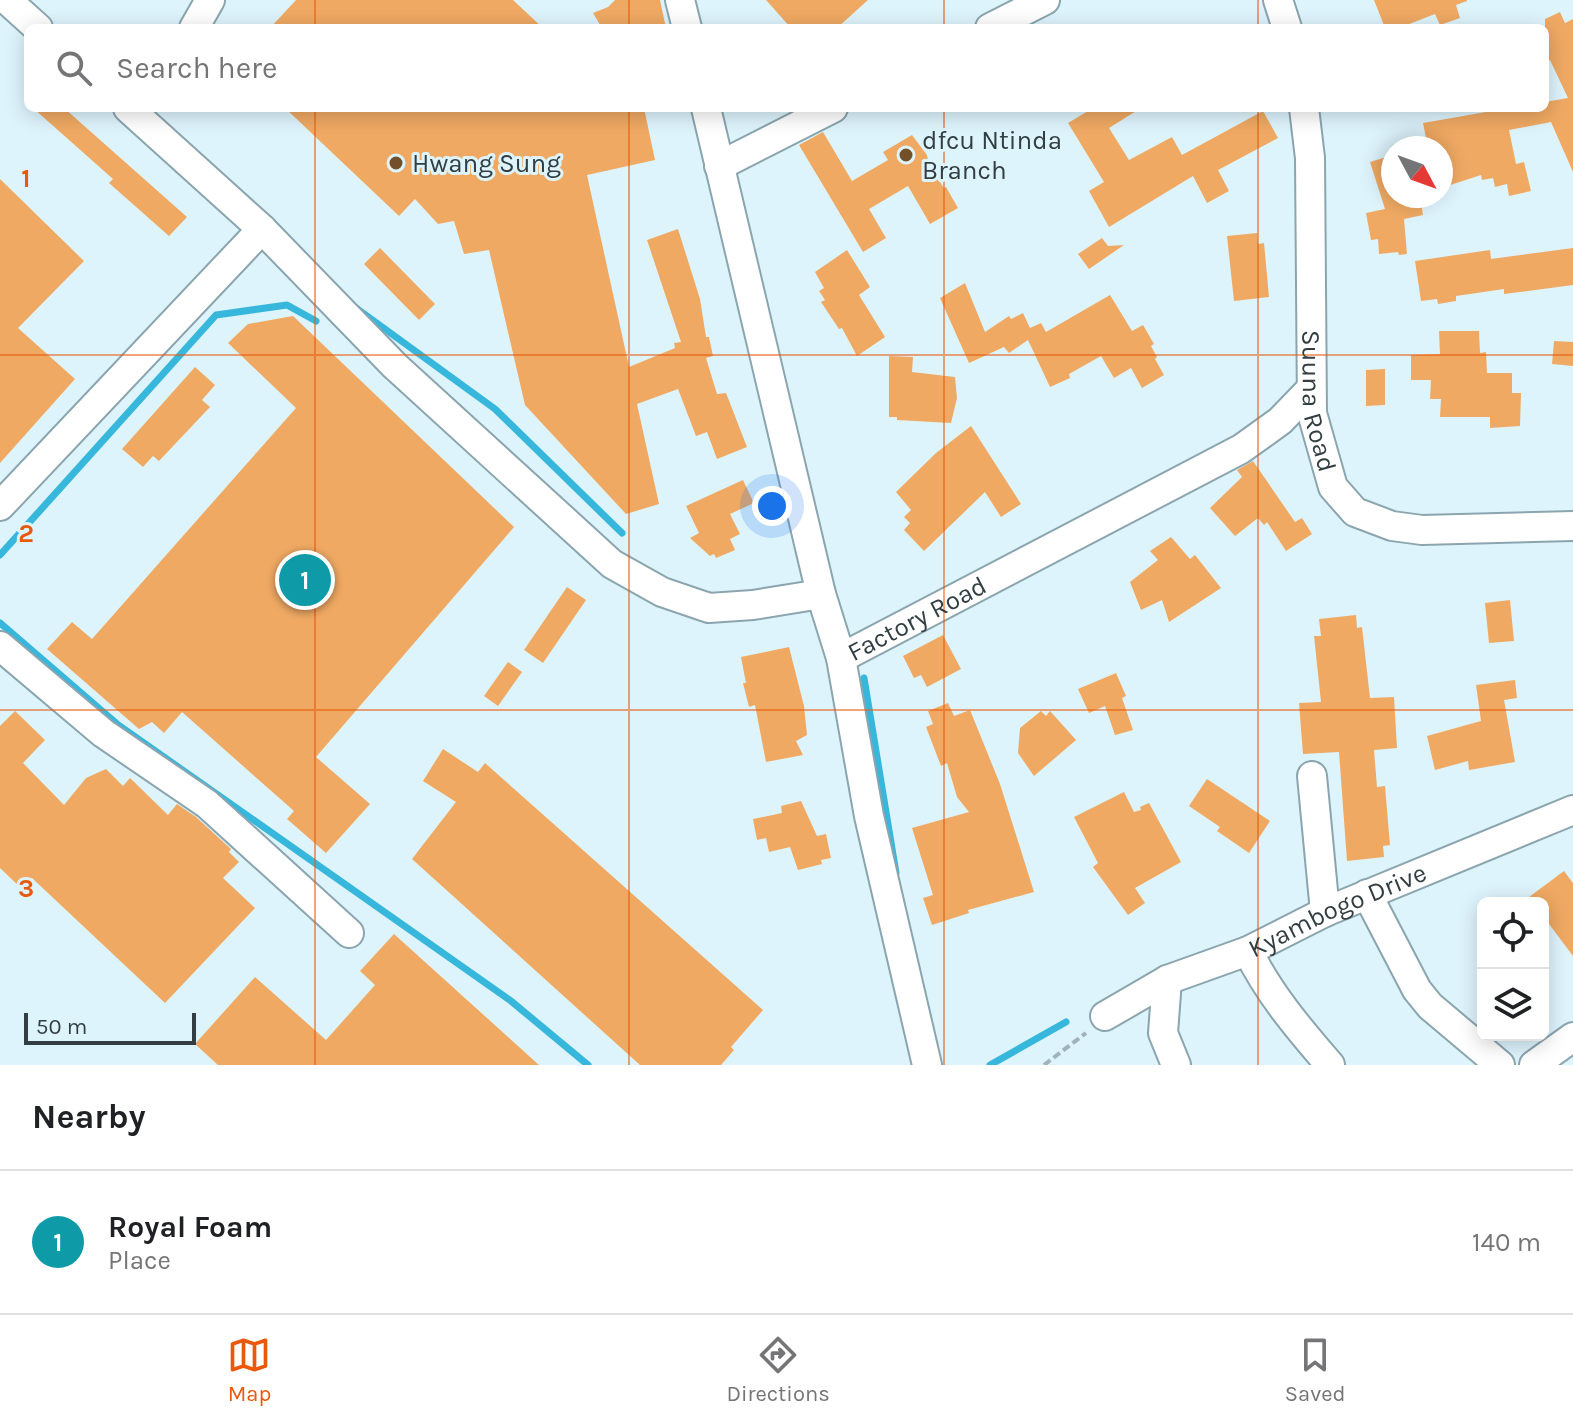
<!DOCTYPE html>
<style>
:root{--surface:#fff;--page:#f6f6f6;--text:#202124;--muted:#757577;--line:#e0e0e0;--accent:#ea580c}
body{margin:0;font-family:Karla,sans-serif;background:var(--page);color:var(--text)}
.controls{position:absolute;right:24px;bottom:24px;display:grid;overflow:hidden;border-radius:12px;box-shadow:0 4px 20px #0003}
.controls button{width:72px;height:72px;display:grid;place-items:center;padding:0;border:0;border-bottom:2px solid var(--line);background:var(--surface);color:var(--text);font:40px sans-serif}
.compass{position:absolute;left:1381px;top:136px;width:72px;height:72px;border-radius:50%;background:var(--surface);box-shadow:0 4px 20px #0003;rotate:131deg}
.scale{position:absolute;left:24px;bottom:20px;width:172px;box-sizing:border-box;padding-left:8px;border:4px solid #333e42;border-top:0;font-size:22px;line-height:28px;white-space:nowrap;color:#333e42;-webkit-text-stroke:6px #def4fd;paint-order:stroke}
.you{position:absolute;left:772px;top:506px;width:28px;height:28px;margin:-20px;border:6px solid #fff;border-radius:50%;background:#1a73e8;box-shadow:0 0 0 12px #1a73e833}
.badge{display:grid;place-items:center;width:52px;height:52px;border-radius:50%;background:var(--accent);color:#fff;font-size:26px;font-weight:700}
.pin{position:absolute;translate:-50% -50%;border:4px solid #fff;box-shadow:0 2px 8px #0006}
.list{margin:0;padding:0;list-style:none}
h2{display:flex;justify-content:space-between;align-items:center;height:104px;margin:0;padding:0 32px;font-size:34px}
h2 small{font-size:26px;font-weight:400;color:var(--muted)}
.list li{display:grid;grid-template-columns:52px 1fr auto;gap:24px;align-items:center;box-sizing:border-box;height:144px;padding:0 32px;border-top:2px solid var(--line)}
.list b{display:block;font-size:30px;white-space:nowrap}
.list p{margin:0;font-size:26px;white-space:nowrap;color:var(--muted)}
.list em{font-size:26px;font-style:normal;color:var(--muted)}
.icon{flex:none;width:44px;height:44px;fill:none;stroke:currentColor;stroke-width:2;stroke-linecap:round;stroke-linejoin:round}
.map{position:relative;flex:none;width:1573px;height:1065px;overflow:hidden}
.search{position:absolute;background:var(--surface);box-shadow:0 4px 20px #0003;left:24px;right:24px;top:24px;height:88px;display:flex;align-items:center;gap:20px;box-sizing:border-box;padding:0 28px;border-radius:12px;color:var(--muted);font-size:30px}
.sheet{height:248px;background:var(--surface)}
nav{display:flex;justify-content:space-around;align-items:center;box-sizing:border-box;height:112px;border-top:2px solid var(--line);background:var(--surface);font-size:22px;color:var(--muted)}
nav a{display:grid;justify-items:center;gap:4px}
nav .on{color:var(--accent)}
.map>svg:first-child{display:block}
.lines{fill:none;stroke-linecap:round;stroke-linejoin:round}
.stream{stroke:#38b7dd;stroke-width:7}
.building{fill:#efa963}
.minor-casing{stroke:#8ba5af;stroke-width:32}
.path{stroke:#a1b3ba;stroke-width:4;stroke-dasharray:8 4;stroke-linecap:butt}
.minor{stroke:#fff;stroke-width:28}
.grid{fill:none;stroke:#e8590c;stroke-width:2;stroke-opacity:0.55}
.poi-dot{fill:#74502a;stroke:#def4fd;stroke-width:3}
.labels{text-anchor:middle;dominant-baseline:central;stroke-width:6;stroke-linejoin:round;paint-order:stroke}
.poi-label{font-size:26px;fill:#333e42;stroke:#def4fd;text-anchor:start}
.street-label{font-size:26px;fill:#333e42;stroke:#def4fd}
.grid-label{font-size:26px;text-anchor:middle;font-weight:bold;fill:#e8590c;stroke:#def4fd;stroke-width:6;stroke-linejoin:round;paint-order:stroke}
</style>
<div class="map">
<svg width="1573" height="1065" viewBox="0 0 1573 1065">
<rect width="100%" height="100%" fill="#def4fd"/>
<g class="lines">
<path class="stream" d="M356 308 495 409 622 533
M0 555 216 315 287 305 316 321
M0 623 117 724 511 1001 588 1065
M864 678 896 873
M990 1065 1066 1022"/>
</g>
<path class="building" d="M296 0H513L543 28H270Z
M615 0H660L666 28H602L593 13 608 7Z
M766 0H868L837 28H791Z
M1374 0H1467V1L1456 5 1460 18 1440 25 1435 14 1399 28H1385Z
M1560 12 1565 23 1573 19V172L1551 122 1509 130 1516 164 1524 162 1531 191 1509 196 1507 184 1495 187 1493 178 1482 180 1481 175 1441 188V148H1428L1423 123 1509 108H1545V102L1568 98 1550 60 1545 63V19Z
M33 108H64L187 217 169 236 109 183 113 179Z
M285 108H644L655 160 587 175 629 367 675 348 674 343 681 342 647 240 678 229 700 299 706 337H709L713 356 706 358 717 394 726 393 747 447 717 459 707 432 696 436 678 389 637 404 659 504 626 514 525 405 489 250 464 254 454 221 438 224 415 199 399 216Z
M1093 108H1141L1109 128 1129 160 1172 137 1182 155 1263 111 1278 138 1218 170 1229 191 1207 203 1193 176 1109 227 1089 191 1104 182 1068 123Z
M823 132 852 181 888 160 883 152 912 135 927 155 929 166 944 188 946 187 958 208 930 224 908 186 869 209 886 238 863 252 799 145Z
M1393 155V196H1420L1423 215 1404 219 1407 254 1399 255 1398 252 1379 254 1378 239 1371 240 1366 213 1385 209 1370 162Z
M0 179 84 261 18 328 75 379 0 463Z
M1257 233 1258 244 1264 243 1269 297 1234 301 1227 236Z
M1102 238 1108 246 1124 245 1089 269 1078 254Z
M380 248 435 304 419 320 364 264Z
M1573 248V285L1504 294V289L1456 296V301L1438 304 1437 299 1421 301 1415 261 1490 250 1491 259Z
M847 250 870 287 859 295 885 337 857 356 842 328 839 329 821 302 825 300 819 291 824 288 815 272Z
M965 283 985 332 1009 316 1011 319 1023 313 1030 328 1041 323 1046 332 1110 295 1132 331 1143 325 1154 344 1151 346 1157 357 1155 359 1164 375 1142 388 1131 368 1114 378 1101 356 1069 374 1070 378 1050 387 1028 340 1009 353 1004 347 969 363 940 298Z
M293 316 514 527 316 757 370 804 326 853 287 819 294 811 182 712 164 733 152 722 139 729 47 649 72 622 92 639 296 408 228 343 248 324Z
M1439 331H1479L1480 353 1486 352 1487 373H1512V393H1521L1520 426 1490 428V417H1440L1441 399H1430L1431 380H1411V355L1440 354Z
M1554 341 1573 342V366L1552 364Z
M889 356 913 357 912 372 955 377 957 398 951 423 897 420V417H889Z
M195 367 215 385 202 400 210 407 159 461 153 456 143 467 122 449Z
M1385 369V405L1366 406V370Z
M971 426 1021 504 1001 517 985 492 924 551 904 530 910 523 904 517 911 510 896 492 936 453Z
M1253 461 1295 522 1302 518 1312 534 1286 551 1267 522 1264 525 1258 518 1235 536 1210 508 1242 477 1237 470Z
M743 480 754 503 730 514 740 534 730 539 735 550 716 558 714 554 710 556 690 538 699 533 686 506Z
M1171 537 1190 559 1195 555 1221 588 1169 622 1162 600 1141 610 1130 582 1158 560 1150 551Z
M567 587 586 600 543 663 524 650Z
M1510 600 1514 641 1489 643 1485 603Z
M1356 615 1357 628 1362 627 1370 698 1394 697 1397 748 1374 750 1377 787 1385 786 1390 845 1383 846 1384 857 1347 861 1339 752 1303 754 1299 703 1321 702 1314 636H1321L1319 619Z
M943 635 961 669 927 687 921 675 914 678 903 656Z
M789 647 804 706 807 735 796 741 803 755 766 762 755 705 749 707 743 683H746L741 657Z
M508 662 522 672 498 706 484 696Z
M1116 673 1126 696 1122 698 1133 730 1115 735 1105 706 1089 713 1078 689Z
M1515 680 1517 698 1504 700 1515 762 1469 770 1468 761 1435 770 1427 736 1481 721 1476 685Z
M948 703 954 716 970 710 1000 784 1034 892 968 910 969 913 932 925 923 898 933 895 912 828 969 812 957 797 947 763 941 766 926 727 933 724 928 711Z
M15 711 45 740 23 763 64 805 86 778 106 769 123 786 130 778 168 815 177 804 196 817 231 849 229 852 239 862 223 878 255 908 165 1003 32 878 22 889 0 868V726Z
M1041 711 1046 716 1050 711 1076 740 1034 776 1018 753 1020 728Z
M443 749 478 772 485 763 763 1010 731 1047 734 1050 721 1065H640L412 859 456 802 423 781Z
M1207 779 1270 821 1249 853 1217 831 1220 827 1189 806Z
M1124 792 1134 812 1141 810 1140 807 1149 803 1181 862 1135 888 1145 903 1128 915 1093 867 1098 863 1074 817Z
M801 801 817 836 826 834 831 858 821 860 822 864 798 870 790 847 769 852 766 838 757 840 753 819 782 813 781 806Z
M1564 871 1573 883V956L1543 916V903H1521Z
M394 934 539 1065H218L195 1044 255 977 326 1040 375 985 360 971Z"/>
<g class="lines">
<defs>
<g id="minor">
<path d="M7 0 38 28"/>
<path d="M680 0 687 28"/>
<path d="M1278 0 1287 28"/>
<path d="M194 28 210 0"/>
<path d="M990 28 1045 0"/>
<path d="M128 108 262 229 395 366 612 564 662 592 709 608 753 605 821 594"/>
<path id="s1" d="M706 108 821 594 841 658 1241 449 1280 421 1311 389"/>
<path id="s2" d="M1304 108 1310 158 1312 413 1333 487 1355 512 1392 526 1422 530 1573 526"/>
<path d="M719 166 833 108"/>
<path d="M0 506 262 229"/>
<path d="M0 646 103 733 207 804 349 933"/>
<path d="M841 658 869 816 927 1065"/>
<path d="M1312 776 1325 912"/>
<path d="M1367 894 1417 990 1430 1006 1500 1065"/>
<path d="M1248 951C1269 994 1299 1029 1330 1065"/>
<path d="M1167 980 1163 1033 1176 1065"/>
<path id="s3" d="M1105 1016 1167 980 1248 951 1325 912 1573 810"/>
<path d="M1534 1065 1573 1037"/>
</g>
</defs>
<use href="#minor" class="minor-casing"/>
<path class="path" d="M1044 1065 1086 1033"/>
<use href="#minor" class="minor"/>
</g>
<path class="grid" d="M315 0V28M629 0V28M944 0V28M1258 0V28M315 108V1065M629 108V1065M944 108V1065M1258 108V1065M0 355H1573M0 710H1573"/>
<g class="poi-dot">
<circle cx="906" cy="155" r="8"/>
<circle cx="396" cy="163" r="8"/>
</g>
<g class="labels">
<g class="poi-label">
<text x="922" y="140">dfcu Ntinda<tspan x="922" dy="30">Branch</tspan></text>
<text x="412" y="163">Hwang Sung</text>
</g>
<g class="street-label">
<text stroke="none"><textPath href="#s2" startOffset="294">Suuna Road</textPath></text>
<text stroke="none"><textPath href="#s1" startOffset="652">Factory Road</textPath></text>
<text stroke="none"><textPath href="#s3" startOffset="256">Kyambogo Drive</textPath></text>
</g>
</g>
<g class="grid-label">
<text x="26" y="187">1</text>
<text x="26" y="542">2</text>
<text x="26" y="897">3</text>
</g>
</svg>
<div class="controls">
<button><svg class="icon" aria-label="locate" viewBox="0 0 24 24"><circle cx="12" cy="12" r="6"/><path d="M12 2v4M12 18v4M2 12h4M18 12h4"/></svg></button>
<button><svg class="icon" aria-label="layers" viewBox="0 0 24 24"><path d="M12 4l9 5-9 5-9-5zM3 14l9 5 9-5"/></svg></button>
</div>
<svg class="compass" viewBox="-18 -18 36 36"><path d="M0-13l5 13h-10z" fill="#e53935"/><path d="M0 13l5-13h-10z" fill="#757577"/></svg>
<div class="scale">50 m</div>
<div class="you"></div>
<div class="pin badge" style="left:305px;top:580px;background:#0f9aa8">1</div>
<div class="search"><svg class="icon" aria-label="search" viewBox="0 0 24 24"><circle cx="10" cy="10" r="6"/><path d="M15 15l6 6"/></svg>Search here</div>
</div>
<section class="sheet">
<h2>Nearby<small></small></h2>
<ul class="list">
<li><span class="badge" style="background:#0f9aa8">1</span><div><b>Royal Foam</b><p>Place</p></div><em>140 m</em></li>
</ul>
</section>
<nav>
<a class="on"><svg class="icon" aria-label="map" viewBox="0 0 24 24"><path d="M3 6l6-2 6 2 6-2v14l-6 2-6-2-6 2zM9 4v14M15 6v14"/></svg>Map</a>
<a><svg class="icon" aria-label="directions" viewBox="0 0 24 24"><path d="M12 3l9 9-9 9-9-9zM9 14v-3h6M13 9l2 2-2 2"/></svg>Directions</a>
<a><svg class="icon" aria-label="saved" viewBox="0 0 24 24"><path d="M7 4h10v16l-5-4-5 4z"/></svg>Saved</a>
</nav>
